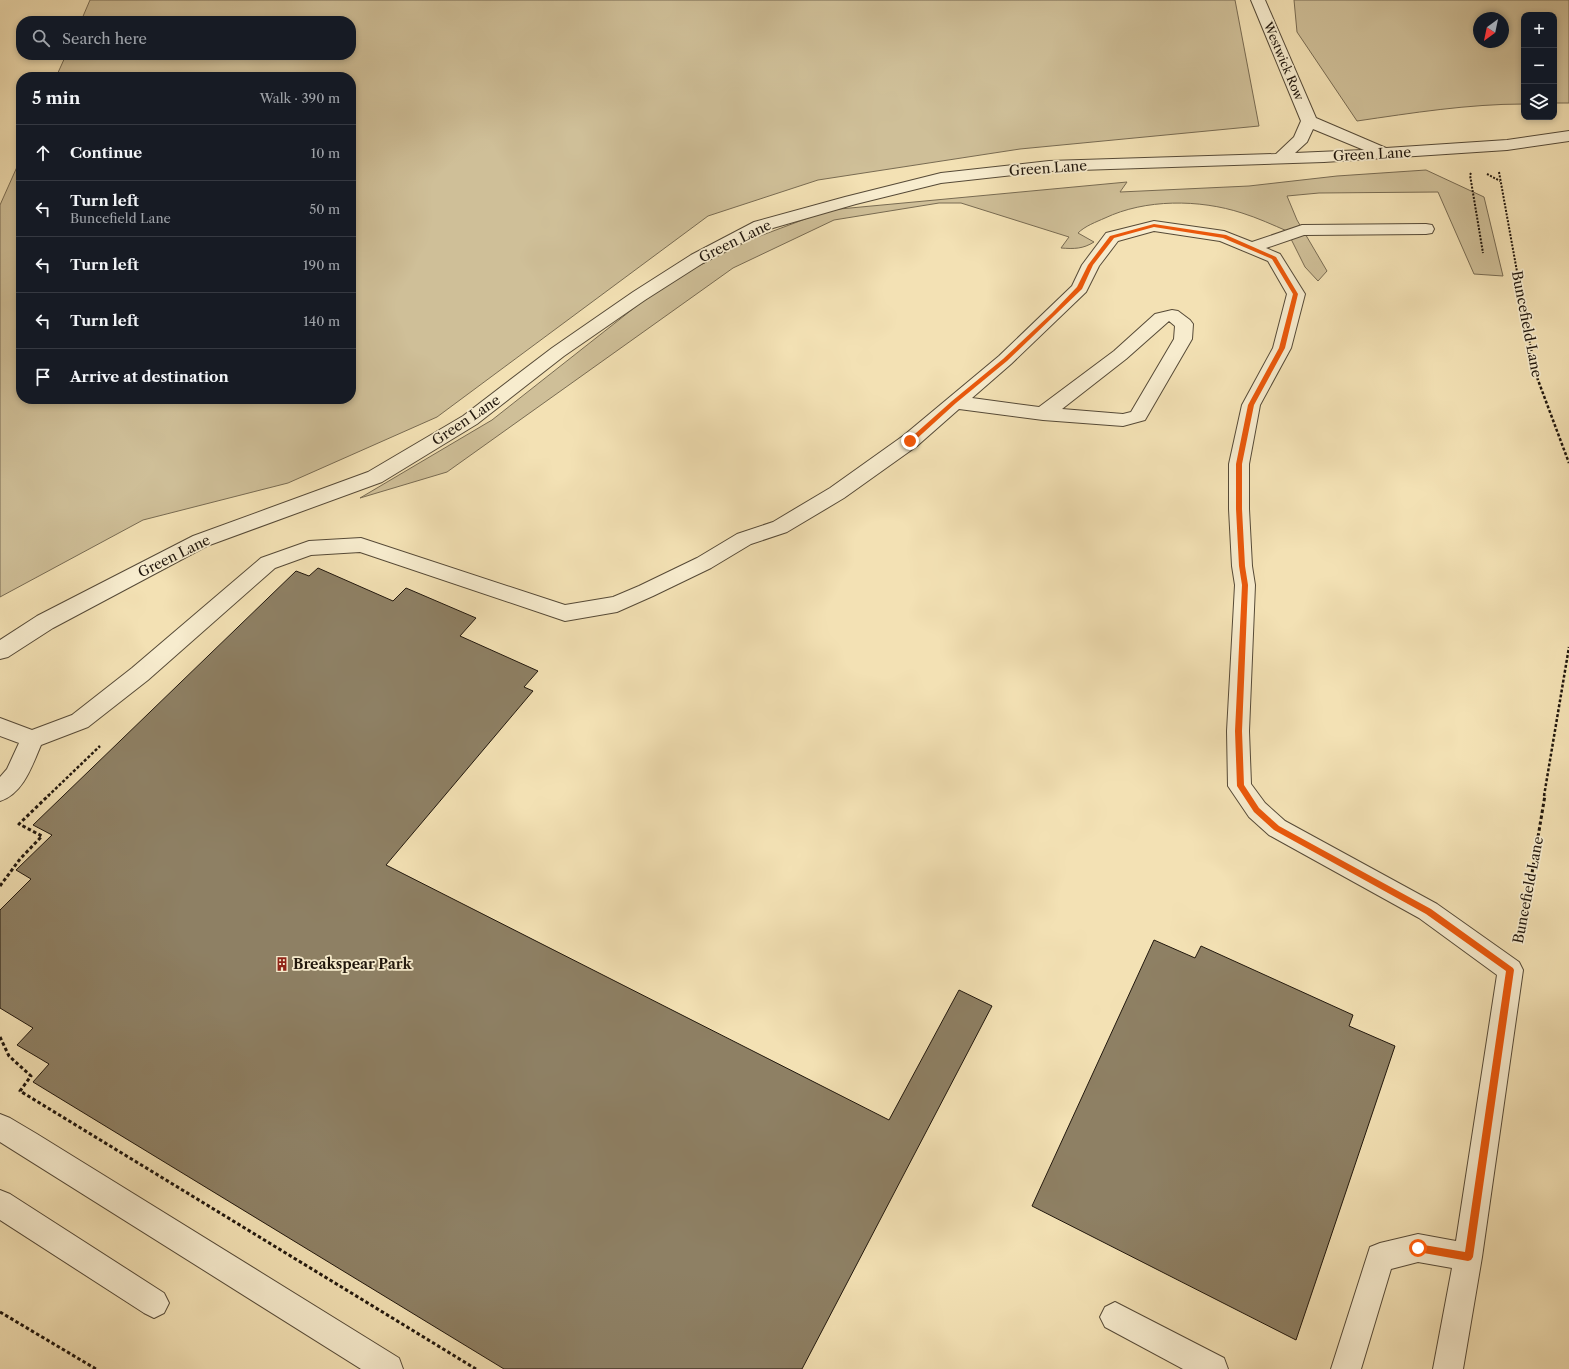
<!DOCTYPE html>
<meta charset="utf-8">
<style>
:root{--surface:#171b24;--page:#242831;--text:#f1f3f6;--muted:#9ea1a6;--line:#363941}
body{margin:0;font-family:"Libre Caslon Text",serif;background:var(--page);color:var(--text)}
.controls{position:absolute;right:12px;top:12px;display:grid;overflow:hidden;border-radius:8px;box-shadow:0 2px 6px #0003}
.controls button{width:36px;height:36px;display:grid;place-items:center;padding:0;border:0;border-bottom:1px solid var(--line);background:var(--surface);color:var(--text);font:20px sans-serif}
.compass{position:absolute;left:1473px;top:12px;width:36px;height:36px;border-radius:50%;background:var(--surface);box-shadow:0 2px 6px #0003;rotate:213deg}
.stop{position:absolute;width:12px;height:12px;margin:-9px;border:3px solid #ea580c;border-radius:50%;background:#fff}
.stop.end{background:#ea580c;border-color:#fff;box-shadow:0 1px 4px #0008}
.list{margin:0;padding:0;list-style:none}
h2{display:flex;justify-content:space-between;align-items:center;height:52px;margin:0;padding:0 16px;font-size:17px}
h2 small{font-size:13px;font-weight:400;color:var(--muted)}
.list li{display:grid;grid-template-columns:26px 1fr auto;gap:12px;align-items:center;box-sizing:border-box;height:56px;padding:0 16px;border-top:1px solid var(--line)}
.list b{display:block;font-size:15px;white-space:nowrap}
.list p{margin:0;font-size:13px;white-space:nowrap;color:var(--muted)}
.list em{font-size:13px;font-style:normal;color:var(--muted)}
.icon{flex:none;width:22px;height:22px;fill:none;stroke:currentColor;stroke-width:2;stroke-linecap:round;stroke-linejoin:round}
.map{position:relative;flex:none;width:1569px;height:1369px;overflow:hidden}
.search{position:absolute;background:var(--surface);box-shadow:0 2px 6px #0003;left:16px;top:16px;width:340px;height:44px;display:flex;align-items:center;gap:10px;box-sizing:border-box;padding:0 14px;border-radius:16px;color:var(--muted);font-size:15px}
.panel{position:absolute;background:var(--surface);box-shadow:0 2px 6px #0003;left:16px;top:72px;width:340px;height:332px;border-radius:16px}
.map>svg:first-child{display:block}
.green{fill:#cfbf98;stroke:#786b52;fill-rule:evenodd}
.building{fill:#8e8064;stroke:#21170d}
.lines{fill:none;stroke-linecap:round;stroke-linejoin:round}
.minor-casing{stroke:#564a37;stroke-width:2}
.path-far2{stroke:#21170d;stroke-width:2;stroke-dasharray:2 1.5;stroke-linecap:butt}
.path-far1{stroke:#21170d;stroke-width:2.5;stroke-dasharray:3 2;stroke-linecap:butt}
.path{stroke:#21170d;stroke-width:3;stroke-dasharray:3.5 2.5;stroke-linecap:butt}
.minor{fill:#f7ecce;fill-rule:evenodd}
.route{fill:#ea580c}
.labels{text-anchor:middle;dominant-baseline:central;stroke-width:3.5;stroke-linejoin:round;paint-order:stroke}
.far-street-label{font-size:12px;fill:#21170d;stroke:#f7ecce}
.street-label{font-size:14px;fill:#21170d;stroke:#f7ecce}
.poi-label{font-size:14px;font-weight:bold;fill:#21170d;stroke:#f7ecce;text-anchor:start}
</style>
<div class="map">
<svg width="1569" height="1369" viewBox="0 0 1569 1369">
<rect width="100%" height="100%" fill="#f3e1b4"/>
<filter id="stains"><feTurbulence type="fractalNoise" baseFrequency=".005" numOctaves="4"/><feColorMatrix values="0 0 0 0 .2 0 0 0 0 .09 0 0 0 0 .02 0 0 0 .5 -.17"/></filter>
<radialGradient id="worn" r=".72"><stop offset=".6" stop-color="#630" stop-opacity="0"/><stop offset="1" stop-color="#630" stop-opacity=".3"/></radialGradient>
<path class="green" d="M90 0H1235L1259 126 1020 149 818 180 708 216 437 417 288 483 143 520 0 597V205L21 158V399H351V77H56L66 55H351V21H81Z
M1294 0H1569V103H1554V15H1524V104C1468 104 1412 113 1357 121L1297 32ZM1479 18H1503V42H1479Z
M1426 170 1484 197 1503 276 1474 274 1438 192 1319 193 1287 196 1297 220 1327 271 1318 281 1305 267 1287 231C1273 225 1258 218 1242 213 1199 199 1145 199 1105 218 1096 222 1085 226 1078 233L1094 242C1083 249 1074 249 1061 248L1069 237 961 203H939L834 220 733 268 447 472 360 498 492 420 667 282 752 239 829 210 1127 182 1120 192 1249 186 1337 176Z"/>
<path class="building" d="M318 568 393 601 406 588 476 618 460 636 538 671 524 687 533 691 386 865 889 1120 959 990 992 1006 802 1369H504L33 1082 49 1064 17 1045 33 1028 0 1008V910L31 879 16 870 52 835 33 825 296 571 309 576Z
M1154 940 1195 958 1201 946 1353 1015 1349 1026 1395 1046 1296 1340 1032 1206Z"/>
<g class="lines">
<defs>
<path id="minor" d="M1251 0H1265L1316 118 1386 148 1507 140 1569 131V141L1507 150 1324 162 1049 171 941 183 856 204 766 230 703 263 645 300 564 356 477 424 382 482 207 546 53 628 8 657 0 659V640L37 616 193 536 368 472 463 416 552 348 633 292 691 255 754 222 845 197 941 173 1049 161 1276 154 1294 137 1301 121ZM1313 129 1364 150 1295 153 1307 142Z
M1154 221 1224 231 1252 242 1302 225 1426 224 1432 225 1434 229 1432 233 1426 234 1304 235 1266 248 1280 254 1305 294 1291 348 1260 405 1249 464V509L1252 566 1255 585 1249 731 1251 784 1265 803 1285 821 1437 904 1519 962 1523 970 1482 1257 1463 1369H1433L1452 1268 1418 1262 1391 1269 1361 1369H1331L1370 1247 1380 1243 1418 1234 1456 1241 1497 975 1419 918 1269 835 1249 817 1228 786 1227 731 1235 585 1232 566 1229 509V464L1242 405 1273 348 1287 294 1268 261 1220 241 1154 231 1118 241 1099 266 1086 292 1011 364 972 398 1039 407 1114 351 1155 314 1172 310 1178 311 1190 320 1193 324 1192 339 1145 420 1123 426 1043 420 959 409 917 446 844 498 787 532 751 544 711 568 653 596 617 612 565 621 360 552 311 555 275 568 148 680 88 727 41 745C32 766 23 794 0 801V777L7 769 19 743 0 736V718L32 730 72 715 132 668 261 558 309 541 361 538 565 605 613 597 639 586 697 558 737 534 773 522 830 488 903 436 999 356 1072 286 1082 265 1106 233ZM1169 321 1175 326 1174 339 1131 412 1123 414 1062 409 1126 359Z
M0 1114 10 1118 37 1134 399 1358 403 1369H361L0 1142Z
M0 1190 10 1194 164 1293 169 1303 164 1313 154 1318 144 1313 0 1220Z
M1115 1302 1224 1358 1228 1369H1183L1105 1327 1100 1317 1105 1307Z"/>
</defs>
<use href="#minor" class="minor-casing"/>
<path class="path-far2" d="M1499 172 1531 349
M1471 173 1470 175 1483 253
M1487 174 1500 181"/>
<path class="path-far1" d="M1531 348 1535 372 1569 463
M48 796 100 746
M1544 796 1569 647"/>
<path class="path" d="M0 886 20 859 42 836 19 824 49 795
M1520 937 1523 927 1545 795
M0 1037 9 1056 31 1076 20 1091 476 1369
M0 1312 96 1369"/>
<use href="#minor" class="minor"/>
</g>
<path class="route" d="M1154 224 1226 235 1276 257 1298 294 1285 348 1254 405 1242 464V509L1245 566 1248 585 1242 731 1244 785 1259 808 1279 826 1431 909 1513 968 1514 970 1473 1257 1471 1260 1468 1261 1418 1252 1415 1251 1414 1248 1415 1245 1418 1244 1465 1252 1506 971 1426 914 1274 830 1254 812 1237 786 1235 731 1242 585 1239 566 1236 509V464L1248 405 1279 348 1293 294 1272 259 1223 238 1154 227 1114 238 1093 265 1082 289 1055 315 1007 361 956 403 912 443 907 441 952 401 1003 359 1052 313 1077 287 1088 265 1110 236Z"/>
<defs>
<symbol id="building-bare" viewBox="-9 -9 18 18"><path d="M-4-6H4V6H1V3H-1V6H-4ZM-2.5-4.3h1.7v1.8h-1.7ZM.8-4.3h1.7v1.8H.8ZM-2.5-1h1.7V.8h-1.7ZM.8-1h1.7V.8H.8Z" fill="#8f2418" stroke="#f7ecce" stroke-width="2.5" paint-order="stroke"/></symbol>
</defs>
<g fill-rule="evenodd">
<use href="#building-bare" x="272" y="954" width="20" height="20"/>
</g>
<g class="labels">
<g class="far-street-label">
<text transform="translate(1284 61) rotate(67)">Westwick Row</text>
</g>
<g class="street-label">
<text transform="translate(1372 154) rotate(-3)">Green Lane</text>
<text transform="translate(1048 168) rotate(-4)">Green Lane</text>
<text transform="translate(735 241) rotate(-26)">Green Lane</text>
<text transform="translate(1527 324) rotate(79)">Buncefield Lane</text>
<text transform="translate(466 420) rotate(-34)">Green Lane</text>
<text transform="translate(174 556) rotate(-26)">Green Lane</text>
<text transform="translate(1528 890) rotate(-79)">Buncefield Lane</text>
</g>
<g class="poi-label">
<text x="293" y="964">Breakspear Park</text>
</g>
</g>
<rect width="100%" height="100%" filter="url(#stains)"/>
<rect width="100%" height="100%" fill="url(#worn)"/>
</svg>
<div class="controls">
<button>+</button>
<button>−</button>
<button><svg class="icon" aria-label="layers" viewBox="0 0 24 24"><path d="M12 4l9 5-9 5-9-5zM3 14l9 5 9-5"/></svg></button>
</div>
<svg class="compass" viewBox="-18 -18 36 36"><path d="M0-13l5 13h-10z" fill="#e53935"/><path d="M0 13l5-13h-10z" fill="#9ea1a6"/></svg>
<div class="stop" style="left:1418px;top:1248px"></div>
<div class="stop end" style="left:910px;top:441px"></div>
<div class="search"><svg class="icon" aria-label="search" viewBox="0 0 24 24"><circle cx="10" cy="10" r="6"/><path d="M15 15l6 6"/></svg>Search here</div>
<section class="panel">
<h2>5 min<small>Walk · 390 m</small></h2>
<ul class="list">
<li><svg class="icon" aria-label="ahead" viewBox="0 0 24 24"><path d="M12 20V5M6 11l6-6 6 6"/></svg><div><b>Continue</b></div><em>10 m</em></li>
<li><svg class="icon" aria-label="left" viewBox="0 0 24 24"><path d="M17 20v-9H6M10 6l-5 5 5 5"/></svg><div><b>Turn left</b><p>Buncefield Lane</p></div><em>50 m</em></li>
<li><svg class="icon" aria-label="left" viewBox="0 0 24 24"><path d="M17 20v-9H6M10 6l-5 5 5 5"/></svg><div><b>Turn left</b></div><em>190 m</em></li>
<li><svg class="icon" aria-label="left" viewBox="0 0 24 24"><path d="M17 20v-9H6M10 6l-5 5 5 5"/></svg><div><b>Turn left</b></div><em>140 m</em></li>
<li><svg class="icon" aria-label="arrive" viewBox="0 0 24 24"><path d="M6 21V4h12l-3 4 3 4H6"/></svg><div><b>Arrive at destination</b></div></li>
</ul>
</section>
</div>
